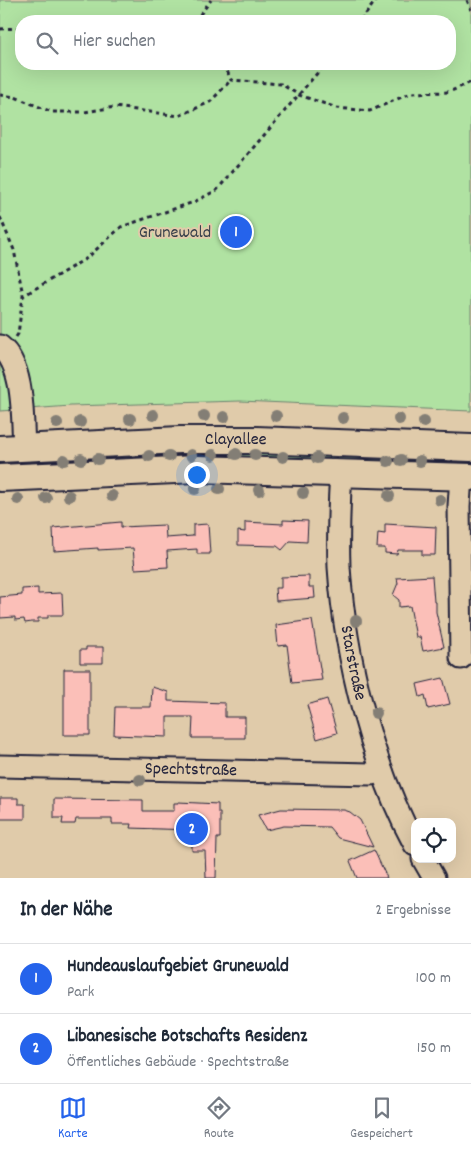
<!DOCTYPE html>
<html lang="de">
<meta charset="utf-8">
<style>
:root{--surface:#fff;--page:#f6f6f7;--text:#1f2937;--muted:#747a83;--line:#e0e1e3;--accent:#2563eb}
body{margin:0;font-family:Dekko,sans-serif;background:var(--page);color:var(--text)}
.controls{position:absolute;right:15px;bottom:15px;display:grid;overflow:hidden;border-radius:10px;box-shadow:0 5px 20px #0002}
.controls button{width:45px;height:45px;display:grid;place-items:center;padding:0;border:0;border-bottom:1px solid var(--line);background:var(--surface);color:var(--text);font:25px sans-serif}
.you{position:absolute;left:196px;top:474px;width:18px;height:18px;margin:-12px;border:4px solid #fff;border-radius:50%;background:#1a73e8;box-shadow:0 0 0 8px #1a73e833}
.badge{display:grid;place-items:center;width:32px;height:32px;border-radius:50%;background:var(--accent);color:#fff;font-size:16px;font-weight:700}
.pin{position:absolute;translate:-50% -50%;border:2px solid #fff;box-shadow:0 1px 5px #0006}
.list{margin:0;padding:0;list-style:none}
h2{display:flex;justify-content:space-between;align-items:center;height:65px;margin:0;padding:0 20px;font-size:21px}
h2 small{font-size:16px;font-weight:400;color:var(--muted)}
.list li{display:grid;grid-template-columns:32px 1fr auto;gap:15px;align-items:center;box-sizing:border-box;height:70px;padding:0 20px;border-top:1px solid var(--line)}
.list b{display:block;font-size:19px;white-space:nowrap}
.list p{margin:0;font-size:16px;white-space:nowrap;color:var(--muted)}
.list em{font-size:16px;font-style:normal;color:var(--muted)}
.icon{flex:none;width:28px;height:28px;fill:none;stroke:currentColor;stroke-width:2;stroke-linecap:round;stroke-linejoin:round}
.map{position:relative;flex:none;width:471px;height:878px;overflow:hidden}
.search{position:absolute;background:var(--surface);box-shadow:0 5px 20px #0002;left:15px;right:15px;top:15px;height:55px;display:flex;align-items:center;gap:12px;box-sizing:border-box;padding:0 18px;border-radius:20px;color:var(--muted);font-size:19px}
.sheet{height:205px;background:var(--surface)}
nav{display:flex;justify-content:space-around;align-items:center;box-sizing:border-box;height:70px;border-top:1px solid var(--line);background:var(--surface);font-size:14px;color:var(--muted)}
nav a{display:grid;justify-items:center;gap:2px}
nav .on{color:var(--accent)}
.map>svg:first-child{display:block}
.green{fill:#b0e2a2;stroke:#69826e;fill-rule:evenodd}
.building{fill:#fbbfb8;stroke:#22223b}
.lines{fill:none;stroke-linecap:round;stroke-linejoin:round}
.minor-casing{stroke:#22223b;stroke-width:25}
.major-casing{stroke:#22223b;stroke-width:30}
.path{stroke:#22223b;stroke-width:3;stroke-dasharray:4 4;stroke-linecap:butt}
.minor{stroke:#e0cbaa;stroke-width:21}
.major{stroke:#e0cbaa;stroke-width:26}
.tree{fill:#837e75}
.labels{text-anchor:middle;dominant-baseline:central;stroke-width:4;stroke-linejoin:round;paint-order:stroke}
.park-label{font-size:18px;fill:#373f4a;stroke:#e0cbaa}
.street-label{font-size:18px;fill:#22223b;stroke:#e0cbaa}
</style>
<div class="map">
<svg width="471" height="878" viewBox="0 0 471 878">
<rect width="100%" height="100%" fill="#e0cbaa"/>
<filter id="ink" filterUnits="userSpaceOnUse"><feTurbulence type="fractalNoise" baseFrequency=".02" numOctaves="2"/><feDisplacementMap in="SourceGraphic" scale="10" xChannelSelector="R" yChannelSelector="G"/><feConvolveMatrix kernelMatrix="1 2 1 2 8 2 1 2 1" color-interpolation-filters="sRGB"/></filter>
<g filter="url(#ink)">
<path class="green" d="M0 0H471V411L240 401 71 406 0 411ZM21 21H450V64H21Z
M118 450 471 456V470H0V457Z"/>
<path class="building" d="M283 520 308 521 307 542 290 541 282 550 277 546 238 545V531L245 532V522L283 524Z
M121 522V527L165 525 166 538 193 536V525L208 524 210 554H197V549L167 551 168 567 135 569 133 548 98 550V548L54 551 53 528Z
M385 524 436 527 435 555H422V550H398L397 554 385 553V548H377L378 533 385 534Z
M309 576V587H314L315 598 276 601 275 588H281V577Z
M432 576 434 602H436V612L444 647 423 651 420 637H416L410 606 399 607V600L393 595 398 583 397 578Z
M38 588V594L62 593 63 615H48V618H38V622H32L25 623 24 619 15 620V617L0 618V597L22 595V589Z
M312 620 322 680 292 683 287 645 278 646 276 625Z
M86 647H103V663H80V650H86Z
M64 669H90V735H64Z
M443 678 450 704 428 709 425 695 420 697 417 684Z
M152 687 168 692V701L225 703V717H245V738H192L193 717H167V737L114 735 115 707H151Z
M327 699 337 733 317 739 307 705Z
M0 798H18V804H25V819H0Z
M54 799 143 800V811H174V803H178V802L218 804V813H220V838H217L216 878H206L205 851H192V830L130 828 131 824H112V819H76L75 824H62L63 818H54Z
M281 809 344 810 350 812 360 820 373 847 338 838 329 827 284 826 266 830 258 815Z
M374 850 387 878H357L350 861Z"/>
<g class="lines">
<defs>
<g id="minor">
<path d="M0 346C25 366 22 418 24 448"/>
<path id="s1" d="M341 472C339 503 338 536 339 567 345 658 372 766 415 845"/>
<path d="M461 658 459 506 461 476"/>
<path id="s2" d="M0 766 371 774 382 771"/>
<path d="M423 859 434 878"/>
</g>
<g id="major">
<path id="s3" d="M0 449 180 440H256L471 448"/>
<path d="M0 478 197 469 471 477"/>
</g>
</defs>
<use href="#minor" class="minor-casing"/>
<use href="#major" class="major-casing"/>
<path class="path" d="M467 0 471 10
M195 21 211 0
M361 21 376 0
M0 29 21 28
M224 64 231 80 281 84 299 95 337 108 370 111 411 93 449 92 471 82
M0 95 15 97 52 112H85L115 107 179 116 210 102 231 80
M0 217 14 250 23 295
M16 337 18 334 23 296 87 258 121 227 194 202 217 190 325 64"/>
<use href="#minor" class="minor"/>
<use href="#major" class="major"/>
</g>
<g class="tree">
<circle cx="153" cy="415" r="6"/>
<circle cx="204" cy="416" r="6"/>
<circle cx="276" cy="416" r="6"/>
<circle cx="224" cy="417" r="6"/>
<circle cx="343" cy="418" r="6"/>
<circle cx="130" cy="419" r="6"/>
<circle cx="399" cy="419" r="6"/>
<circle cx="80" cy="422" r="6"/>
<circle cx="424" cy="422" r="6"/>
<circle cx="57" cy="423" r="6"/>
<circle cx="236" cy="454" r="6"/>
<circle cx="191" cy="455" r="6"/>
<circle cx="213" cy="455" r="6"/>
<circle cx="255" cy="455" r="6"/>
<circle cx="149" cy="456" r="6"/>
<circle cx="169" cy="456" r="6"/>
<circle cx="283" cy="457" r="6"/>
<circle cx="317" cy="458" r="6"/>
<circle cx="81" cy="459" r="6"/>
<circle cx="98" cy="459" r="6"/>
<circle cx="64" cy="460" r="6"/>
<circle cx="401" cy="460" r="6"/>
<circle cx="388" cy="461" r="6"/>
<circle cx="420" cy="461" r="6"/>
<circle cx="195" cy="489" r="6"/>
<circle cx="219" cy="489" r="6"/>
<circle cx="259" cy="490" r="6"/>
<circle cx="303" cy="493" r="6"/>
<circle cx="69" cy="496" r="6"/>
<circle cx="112" cy="496" r="6"/>
<circle cx="389" cy="496" r="6"/>
<circle cx="46" cy="498" r="6"/>
<circle cx="18" cy="499" r="6"/>
<circle cx="440" cy="500" r="6"/>
<circle cx="356" cy="621" r="6"/>
<circle cx="376" cy="713" r="6"/>
<circle cx="140" cy="780" r="6"/>
</g>
</g>
<g class="labels">
<g class="park-label">
<text x="175" y="233">Grunewald</text>
</g>
<g class="street-label">
<text stroke="none"><textPath href="#s3" startOffset="236">Clayallee</textPath></text>
<text stroke="none"><textPath href="#s1" startOffset="192">Starstraße</textPath></text>
<text stroke="none"><textPath href="#s2" startOffset="191">Spechtstraße</textPath></text>
</g>
</g>
</svg>
<div class="controls">
<button><svg class="icon" aria-label="locate" viewBox="0 0 24 24"><circle cx="12" cy="12" r="6"/><path d="M12 2v4M12 18v4M2 12h4M18 12h4"/></svg></button>
</div>
<div class="you"></div>
<div class="pin badge" style="left:236px;top:232px">1</div>
<div class="pin badge" style="left:192px;top:829px">2</div>
<div class="search"><svg class="icon" aria-label="search" viewBox="0 0 24 24"><circle cx="10" cy="10" r="6"/><path d="M15 15l6 6"/></svg>Hier suchen</div>
</div>
<section class="sheet">
<h2>In der Nähe<small>2 Ergebnisse</small></h2>
<ul class="list">
<li><span class="badge">1</span><div><b>Hundeauslaufgebiet Grunewald</b><p>Park</p></div><em>100 m</em></li>
<li><span class="badge">2</span><div><b>Libanesische Botschafts Residenz</b><p>Öffentliches Gebäude · Spechtstraße</p></div><em>150 m</em></li>
</ul>
</section>
<nav>
<a class="on"><svg class="icon" aria-label="map" viewBox="0 0 24 24"><path d="M3 6l6-2 6 2 6-2v14l-6 2-6-2-6 2zM9 4v14M15 6v14"/></svg>Karte</a>
<a><svg class="icon" aria-label="directions" viewBox="0 0 24 24"><path d="M12 3l9 9-9 9-9-9zM9 14v-3h6M13 9l2 2-2 2"/></svg>Route</a>
<a><svg class="icon" aria-label="saved" viewBox="0 0 24 24"><path d="M7 4h10v16l-5-4-5 4z"/></svg>Gespeichert</a>
</nav>
